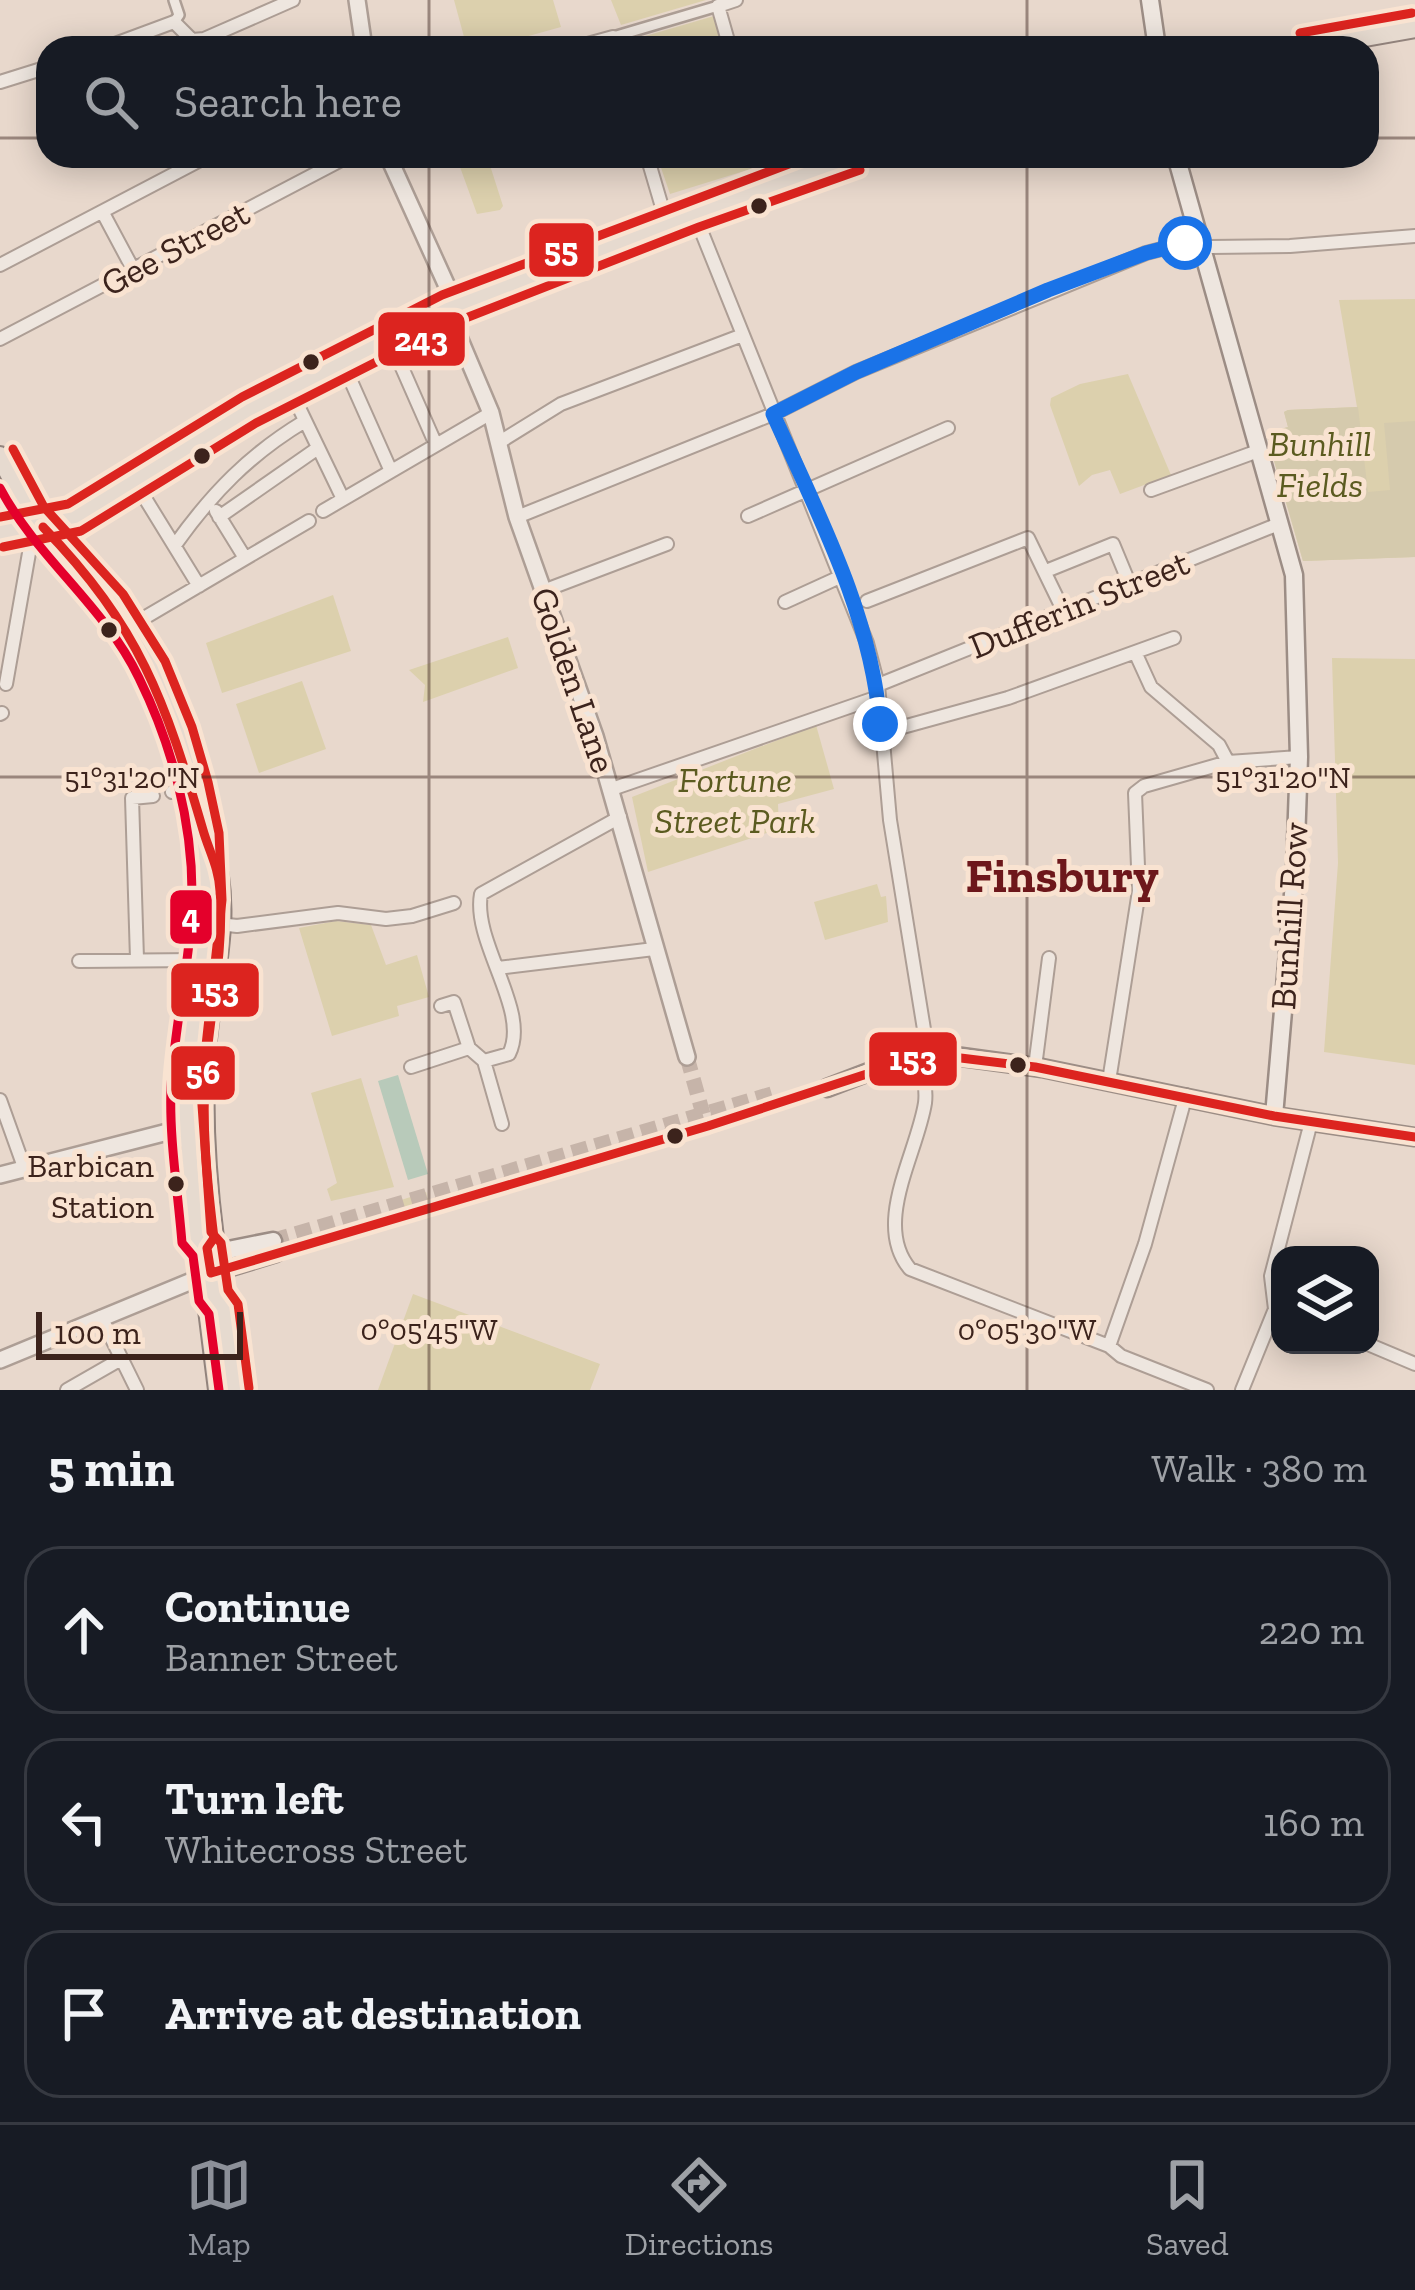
<!DOCTYPE html>
<meta charset="utf-8">
<style>
:root{--surface:#171b24;--page:#242831;--text:#f1f3f6;--muted:#9ea1a6;--line:#363941;--accent:#8c9099}
body{margin:0;font-family:"Zilla Slab",serif;background:var(--page);color:var(--text)}
.controls{position:absolute;right:36px;bottom:36px;display:grid;overflow:hidden;border-radius:24px;box-shadow:0 6px 30px #0003}
.controls button{width:108px;height:108px;display:grid;place-items:center;padding:0;border:0;border-bottom:3px solid var(--line);background:var(--surface);color:var(--text);font:60px sans-serif}
.scale{position:absolute;left:36px;bottom:30px;width:207px;box-sizing:border-box;padding-left:12px;border:6px solid #3c231c;border-top:0;font-size:33px;line-height:42px;white-space:nowrap;color:#3c231c;-webkit-text-stroke:9px #f9e3d1;paint-order:stroke}
.stop{position:absolute;width:36px;height:36px;margin:-27px;border:9px solid #1a73e8;border-radius:50%;background:#fff}
.stop.end{background:#1a73e8;border-color:#fff;box-shadow:0 3px 12px #0008}
.list{margin:0;padding:0;list-style:none}
h2{display:flex;justify-content:space-between;align-items:center;height:156px;margin:0;padding:0 48px;font-size:51px}
h2 small{font-size:39px;font-weight:400;color:var(--muted)}
.list li{display:grid;grid-template-columns:78px 1fr auto;gap:36px;align-items:center;box-sizing:border-box;height:168px;margin:0 24px 24px;padding:0 24px;border:3px solid var(--line);border-radius:36px}
.list b{display:block;font-size:45px;white-space:nowrap}
.list p{margin:0;font-size:39px;white-space:nowrap;color:var(--muted)}
.list em{font-size:39px;font-style:normal;color:var(--muted)}
.icon{flex:none;width:66px;height:66px;fill:none;stroke:currentColor;stroke-width:2;stroke-linecap:round;stroke-linejoin:round}
.map{position:relative;flex:none;width:1415px;height:1390px;overflow:hidden}
.search{position:absolute;background:var(--surface);box-shadow:0 6px 30px #0003;left:36px;right:36px;top:36px;height:132px;display:flex;align-items:center;gap:30px;box-sizing:border-box;padding:0 42px;border-radius:36px;color:var(--muted);font-size:45px}
.sheet{height:732px;background:var(--surface)}
nav{display:flex;justify-content:space-around;align-items:center;box-sizing:border-box;height:168px;border-top:3px solid var(--line);background:var(--surface);font-size:33px;color:var(--muted)}
nav a{display:grid;justify-items:center;gap:6px}
nav .on{color:var(--accent)}
.map>svg:first-child{display:block}
.green{fill:#dcd0ad}
.cemetery{fill:#d5caad}
.water{fill:#b8caba}
.lines{fill:none;stroke-linecap:round;stroke-linejoin:round}
.tertiary-tunnel{stroke:#c6b4a9;stroke-width:15;stroke-dasharray:15 8;stroke-linecap:butt}
.secondary-tunnel{stroke:#c6b4a9;stroke-width:16;stroke-dasharray:16 8;stroke-linecap:butt}
.pedestrian-casing{stroke:#ad9e95;stroke-width:14}
.minor-casing{stroke:#ad9e95;stroke-width:16}
.tertiary-casing{stroke:#ad9e95;stroke-width:20}
.secondary-casing{stroke:#9c8d85;stroke-width:21}
.primary-casing{stroke:#92837c;stroke-width:22}
.pedestrian{stroke:#eee6df;stroke-width:9}
.minor{stroke:#eee6df;stroke-width:12}
.tertiary{stroke:#eee6df;stroke-width:15}
.secondary{stroke:#eee6df;stroke-width:16}
.primary{stroke:#e6dacf;stroke-width:18}
.bus-1-casing{stroke:#f9e3d1;stroke-width:18}
.bus-2-casing{stroke:#f9e3d1;stroke-width:18}
.bus-3-casing{stroke:#f9e3d1;stroke-width:18}
.bus-4-casing{stroke:#f9e3d1;stroke-width:18}
.bus-5-casing{stroke:#f9e3d1;stroke-width:18}
.bus-1{stroke:#dc241f;stroke-width:9}
.bus-2{stroke:#dc241f;stroke-width:9}
.bus-3{stroke:#dc241f;stroke-width:9}
.bus-4{stroke:#e4002b;stroke-width:9}
.bus-5{stroke:#dc241f;stroke-width:9}
.route{stroke:#1a73e8;stroke-width:15}
.ticks{fill:none;stroke:#3c231c;stroke-width:3;stroke-opacity:0.45}
.bus-dot{fill:#3c231c;stroke:#f9e3d1;stroke-width:4.5}
.labels{text-anchor:middle;dominant-baseline:central;stroke-width:10;stroke-linejoin:round;paint-order:stroke}
.bus-label{font-size:33px;fill:#3c231c;stroke:#f9e3d1;text-anchor:end}
.street-label{font-size:36px;fill:#3c231c;stroke:#f9e3d1}
.park-label{font-size:36px;font-style:italic;fill:#5b5b20;stroke:#f9e3d1}
.district-label{font-size:48px;font-weight:bold;fill:#6d171b;stroke:#f9e3d1}
.ticks-label{font-size:30px;text-anchor:middle;fill:#3c231c;stroke:#f9e3d1;stroke-width:10;stroke-linejoin:round;paint-order:stroke}
.line-badge{stroke:#f9e3d1;stroke-width:4.5}
.badge-label{font-size:33px;text-anchor:middle;font-weight:bold;fill:#fff}
</style>
<div class="map">
<svg width="1415" height="1390" viewBox="0 0 1415 1390">
<rect width="100%" height="100%" fill="#e8d8cc"/>
<path class="green" d="M454 0H553L561 27 486 48H467Z
M611 0H706L621 25Z
M714 16 724 48H625V42Z
M456 156H487L503 206 500 210 477 214Z
M657 156H756L757 163 754 168 670 194Z
M1415 299V557L1303 561 1266 433 1288 427 1284 412 1288 410 1357 407 1339 300Z
M1128 374 1171 475 1120 494 1110 470 1092 475 1079 486 1050 405 1051 398 1080 384Z
M333 595 351 651 222 693 206 643Z
M508 637 518 668 423 702 425 685 409 670Z
M1332 658 1415 659V1065L1324 1052 1338 863Z
M302 681 326 749 259 773 236 704Z
M816 725 834 789 778 804 779 829 648 872 632 797Z
M877 884 881 897 886 896 888 922 825 940 814 902Z
M336 921 371 925 386 965 417 955 429 997 397 1006 399 1016 332 1036 299 928Z
M361 1078 394 1187 331 1201 327 1189 337 1183 311 1093Z
M426 1192 432 1217 401 1224 395 1202Z
M413 1294 600 1364 590 1390H378Z"/>
<path class="cemetery" d="M1358 407 1368 492 1390 490 1384 423 1415 421V557L1303 561 1266 433 1288 427 1284 412 1288 410Z"/>
<path class="water" d="M398 1075 428 1174 408 1180 378 1081Z"/>
<g class="lines">
<path class="tertiary-tunnel" d="M687 1057 703 1114"/>
<path class="secondary-tunnel" d="M273 1241 773 1094
M276 1253 827 1088"/>
<defs>
<path id="pedestrian" d="M174 0 179 15 174 22
M613 37 718 6"/>
<path id="minor" d="M104 48 174 22 192 40 204 39 293 0
M573 48 613 37 616 48
M730 48 718 6 736 0
M0 82 48 67
M647 156 667 224
M765 156 774 184
M103 213 134 271
M694 213 867 643 878 685 890 820 928 1054
M0 265 208 156
M389 338 436 445
M0 339 349 156
M342 361 390 469
M289 387 342 497
M498 443 561 404 740 336
M135 482 199 586
M1151 490 1258 451
M216 511 245 558
M323 511 491 413
M748 516 948 428
M219 517 318 448
M517 517 773 414 856 372 1146 253 1185 243 1211 247 1290 246 1415 236
M175 545C212 493 250 454 305 421
M1046 571 1113 544 1130 585
M543 591 667 544
M867 601 1028 538 1064 612
M785 602 842 576
M127 628 309 521
M1135 652 1151 687 1219 745 1228 762
M6 684 29 553 43 527
M878 685 1281 523
M0 714 2 713
M881 733 1008 698 1174 638
M612 789 878 697
M172 792 193 785
M219 924 237 926 338 913 386 919 412 916 454 903
M137 959 132 798 153 796
M79 961 198 960
M498 968 654 949
M441 1006 454 1002 469 1048
M469 1048 484 1061 502 1124
M918 1055C922 1071 927 1087 925 1103 917 1154 872 1224 910 1269L1109 1346 1121 1356 1207 1390
M484 1061 509 1054C531 1011 472 943 481 894L620 817
M411 1067 469 1048
M1035 1067 1049 958
M1109 1081 1139 891 1135 793 1144 786 1228 762 1299 757
M0 1100 24 1167
M101 1317 137 1390
M1370 1345 1415 1364
M1109 1346 1145 1244 1186 1095
M67 1390 121 1359
M1242 1390 1275 1309 1271 1276 1311 1122"/>
<path id="tertiary" d="M357 0 364 48
M388 156 456 306
M447 309 491 413 517 517 595 736 687 1057
M0 1175 187 1127
M0 1360 211 1273"/>
<path id="secondary" d="M1150 0 1157 48
M1176 156 1294 575 1299 757 1295 871 1274 1116
M827 1088 892 1063 940 1054 1042 1068 1274 1116 1415 1137
M208 1254 273 1241
M211 1273 276 1253"/>
<path id="primary" d="M1303 48 1415 28
M0 456 32 516 111 603 152 669 178 733 193 785 204 835 207 901 186 1091 197 1240 207 1248
M0 532 74 518 249 410 447 309 694 213 855 156
M211 845C235 910 211 983 206 1050 202 1113 206 1175 214 1238L207 1248 214 1297 208 1310 218 1390
M214 1297 223 1307 234 1390"/>
</defs>
<use href="#pedestrian" class="pedestrian-casing"/>
<use href="#minor" class="minor-casing"/>
<use href="#tertiary" class="tertiary-casing"/>
<use href="#secondary" class="secondary-casing"/>
<use href="#primary" class="primary-casing"/>
<use href="#pedestrian" class="pedestrian"/>
<use href="#minor" class="minor"/>
<use href="#tertiary" class="tertiary"/>
<use href="#secondary" class="secondary"/>
<use href="#primary" class="primary"/>
<defs>
<path id="bus-1" d="M43 527C140 627 165 700 203 830 209 851 219 868 220 891 224 949 211 1007 206 1064 201 1122 207 1181 214 1238L207 1248 211 1273 708 1126 928 1054 1035 1067 1274 1116 1415 1137"/>
<path id="bus-2" d="M3 547 81 531 256 423 453 323 699 227 860 170"/>
<path id="bus-3" d="M1300 33 1412 13
M0 517 68 504 242 397 442 295 810 156"/>
<path id="bus-4" d="M0 488C37 558 104 605 139 678 172 745 193 823 192 898 191 961 174 1025 171 1088 169 1138 178 1192 182 1243L193 1256 199 1301 209 1314 219 1390"/>
<path id="bus-5" d="M13 449 44 507 123 594 165 661 192 727 208 782 219 833 222 900 201 1091 211 1232 221 1243 228 1290 238 1304 249 1388"/>
</defs>
<use href="#bus-1" class="bus-1-casing"/>
<use href="#bus-2" class="bus-2-casing"/>
<use href="#bus-3" class="bus-3-casing"/>
<use href="#bus-4" class="bus-4-casing"/>
<use href="#bus-5" class="bus-5-casing"/>
<use href="#bus-1" class="bus-1"/>
<use href="#bus-2" class="bus-2"/>
<use href="#bus-3" class="bus-3"/>
<use href="#bus-4" class="bus-4"/>
<use href="#bus-5" class="bus-5"/>
</g>
<g class="lines">
<path class="route" d="M880 724C872 616 817 512 773 414L856 372 1048 290 1146 253 1185 243"/>
</g>
<path class="ticks" d="M429 0V48M1027 0V48M0 138H48M1367 138H1415M429 156V1390M1027 156V1390M0 777H1415"/>
<g class="bus-dot">
<circle cx="759" cy="206" r="10"/>
<circle cx="311" cy="362" r="10"/>
<circle cx="202" cy="456" r="10"/>
<circle cx="109" cy="630" r="10"/>
<circle cx="1018" cy="1065" r="10"/>
<circle cx="675" cy="1136" r="10"/>
<circle cx="176" cy="1184" r="10"/>
</g>
<g class="labels">
<g class="bus-label">
<text x="154" y="1165">Barbican<tspan x="154" dy="41">Station</tspan></text>
</g>
<g class="street-label">
<text transform="translate(175 248) rotate(-28)">Gee Street</text>
<text transform="translate(1079 604) rotate(-22)">Dufferin Street</text>
<text transform="translate(574 680) rotate(71)">Golden Lane</text>
<text transform="translate(1289 916) rotate(-86)">Bunhill Row</text>
</g>
<g class="park-label">
<text x="1320" y="443">Bunhill<tspan x="1320" dy="41">Fields</tspan></text>
<text x="735" y="779">Fortune<tspan x="735" dy="41">Street Park</tspan></text>
</g>
<g class="district-label">
<text x="1062" y="875">Finsbury</text>
</g>
</g>
<g class="ticks-label">
<text x="132" y="788">51°31'20"N</text>
<text x="1283" y="788">51°31'20"N</text>
<text x="429" y="1340">0°05'45"W</text>
<text x="1027" y="1340">0°05'30"W</text>
</g>
<g class="line-badge">
<rect x="527" y="221" width="69" height="58" rx="12" fill="#dc241f"/>
<rect x="376" y="310" width="91" height="58" rx="12" fill="#dc241f"/>
<rect x="168" y="888" width="46" height="58" rx="12" fill="#e4002b"/>
<rect x="169" y="961" width="92" height="58" rx="12" fill="#dc241f"/>
<rect x="867" y="1030" width="92" height="58" rx="12" fill="#dc241f"/>
<rect x="169" y="1044" width="68" height="58" rx="12" fill="#dc241f"/>
</g>
<g class="badge-label">
<text x="561" y="261">55</text>
<text x="421" y="351">243</text>
<text x="191" y="928">4</text>
<text x="215" y="1002">153</text>
<text x="913" y="1070">153</text>
<text x="203" y="1084">56</text>
</g>
</svg>
<div class="controls">
<button><svg class="icon" aria-label="layers" viewBox="0 0 24 24"><path d="M12 4l9 5-9 5-9-5zM3 14l9 5 9-5"/></svg></button>
</div>
<div class="scale">100 m</div>
<div class="stop" style="left:1185px;top:243px"></div>
<div class="stop end" style="left:880px;top:724px"></div>
<div class="search"><svg class="icon" aria-label="search" viewBox="0 0 24 24"><circle cx="10" cy="10" r="6"/><path d="M15 15l6 6"/></svg>Search here</div>
</div>
<section class="sheet">
<h2>5 min<small>Walk · 380 m</small></h2>
<ul class="list">
<li><svg class="icon" aria-label="ahead" viewBox="0 0 24 24"><path d="M12 20V5M6 11l6-6 6 6"/></svg><div><b>Continue</b><p>Banner Street</p></div><em>220 m</em></li>
<li><svg class="icon" aria-label="left" viewBox="0 0 24 24"><path d="M17 20v-9H6M10 6l-5 5 5 5"/></svg><div><b>Turn left</b><p>Whitecross Street</p></div><em>160 m</em></li>
<li><svg class="icon" aria-label="arrive" viewBox="0 0 24 24"><path d="M6 21V4h12l-3 4 3 4H6"/></svg><div><b>Arrive at destination</b></div></li>
</ul>
</section>
<nav>
<a class="on"><svg class="icon" aria-label="map" viewBox="0 0 24 24"><path d="M3 6l6-2 6 2 6-2v14l-6 2-6-2-6 2zM9 4v14M15 6v14"/></svg>Map</a>
<a><svg class="icon" aria-label="directions" viewBox="0 0 24 24"><path d="M12 3l9 9-9 9-9-9zM9 14v-3h6M13 9l2 2-2 2"/></svg>Directions</a>
<a><svg class="icon" aria-label="saved" viewBox="0 0 24 24"><path d="M7 4h10v16l-5-4-5 4z"/></svg>Saved</a>
</nav>
